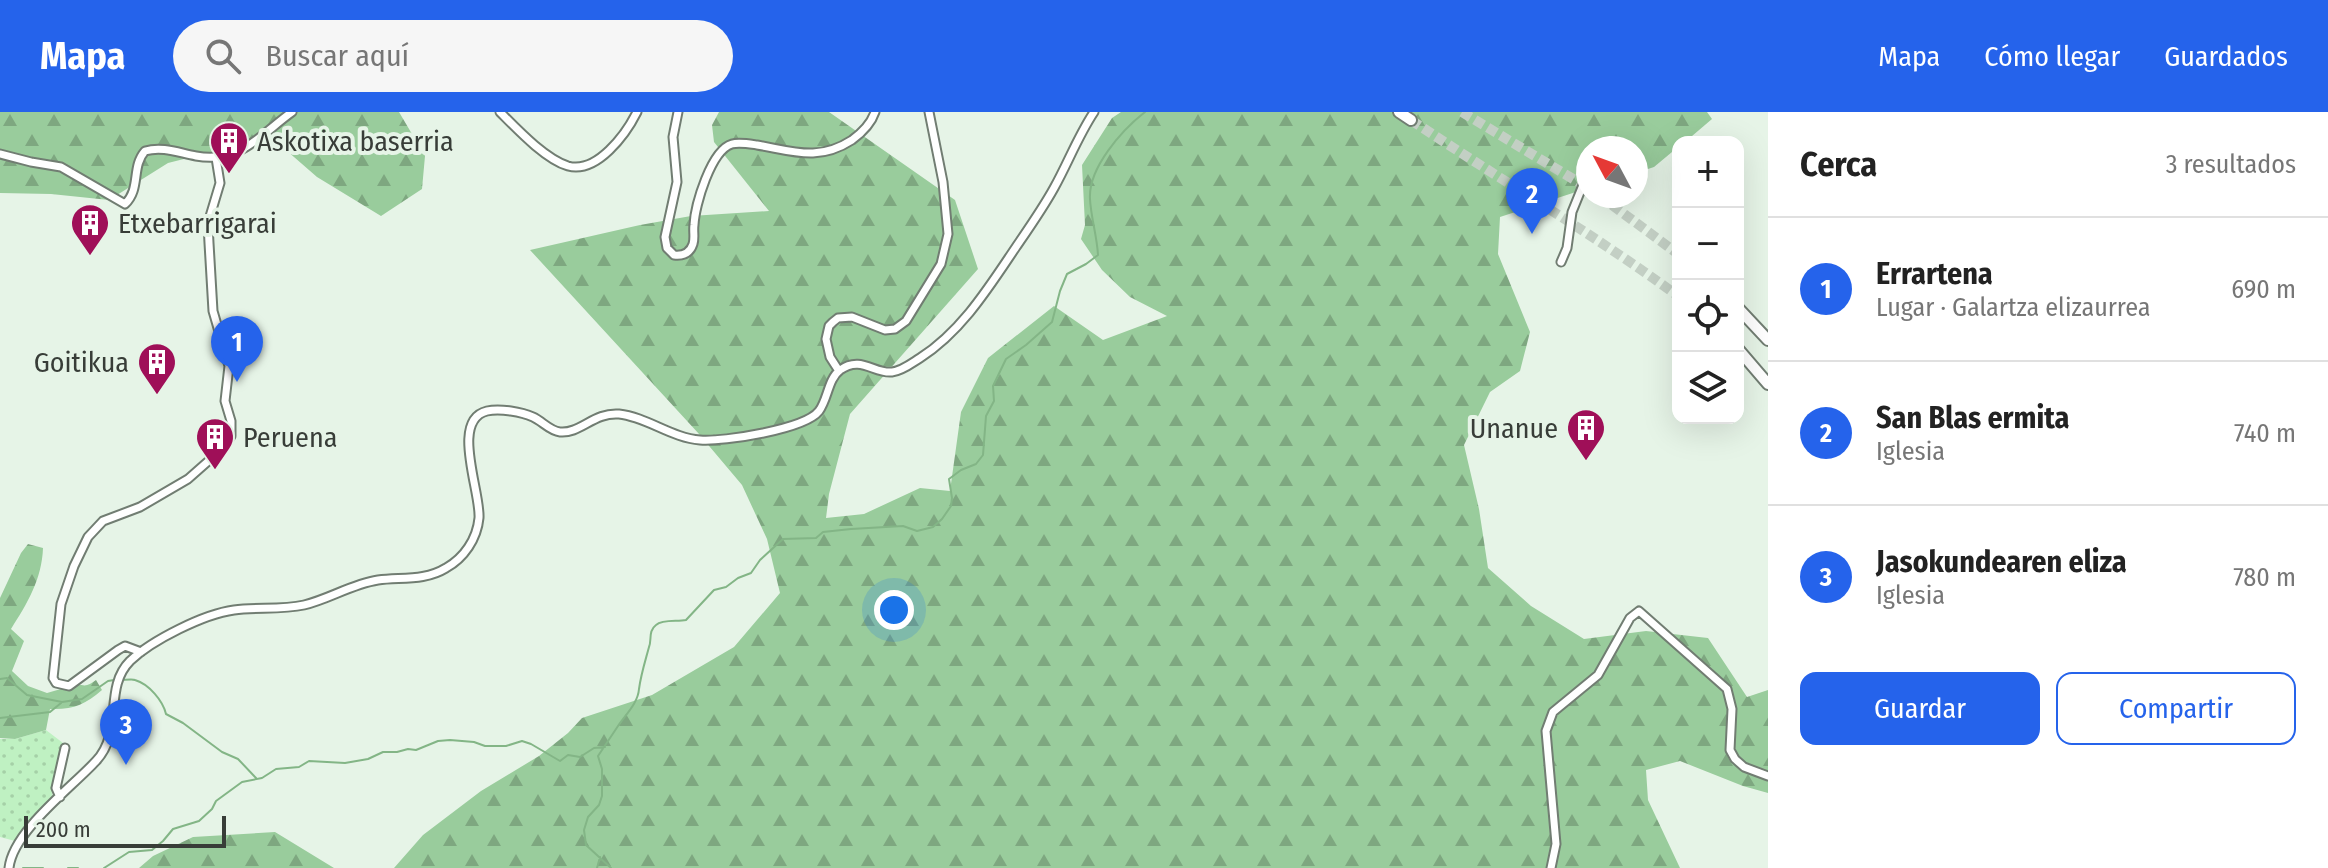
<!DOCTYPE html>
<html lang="es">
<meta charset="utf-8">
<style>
:root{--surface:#fff;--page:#f6f6f6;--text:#222;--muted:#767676;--line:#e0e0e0;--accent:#2563eb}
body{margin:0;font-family:"Fira Sans Condensed",sans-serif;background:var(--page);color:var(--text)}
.controls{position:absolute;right:24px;top:24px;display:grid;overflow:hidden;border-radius:16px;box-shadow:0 8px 32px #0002}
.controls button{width:72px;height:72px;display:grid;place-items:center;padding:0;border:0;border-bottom:2px solid var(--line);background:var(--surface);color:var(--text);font:40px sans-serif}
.compass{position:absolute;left:1576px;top:24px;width:72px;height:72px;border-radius:50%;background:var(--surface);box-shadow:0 8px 32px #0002;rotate:311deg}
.scale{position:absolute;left:24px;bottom:20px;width:202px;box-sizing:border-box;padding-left:8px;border:4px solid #383d38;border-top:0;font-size:22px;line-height:28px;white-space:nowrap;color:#383d38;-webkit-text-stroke:6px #e6f4e7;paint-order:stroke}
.you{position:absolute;left:894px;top:498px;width:28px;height:28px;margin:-20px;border:6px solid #fff;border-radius:50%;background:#1a73e8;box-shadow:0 0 0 12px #1a73e833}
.badge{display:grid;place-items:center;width:52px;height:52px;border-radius:50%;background:var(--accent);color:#fff;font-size:26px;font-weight:700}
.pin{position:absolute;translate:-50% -66px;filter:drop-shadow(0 2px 4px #0008)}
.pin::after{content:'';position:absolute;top:42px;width:28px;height:24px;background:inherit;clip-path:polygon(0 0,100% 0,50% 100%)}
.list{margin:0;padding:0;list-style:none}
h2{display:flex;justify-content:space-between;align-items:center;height:104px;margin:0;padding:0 32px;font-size:34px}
h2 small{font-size:26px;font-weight:400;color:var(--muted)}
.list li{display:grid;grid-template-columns:52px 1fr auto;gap:24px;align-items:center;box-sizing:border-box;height:144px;padding:0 32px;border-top:2px solid var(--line)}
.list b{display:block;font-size:30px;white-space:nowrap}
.list p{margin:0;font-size:26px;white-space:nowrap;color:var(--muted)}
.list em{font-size:26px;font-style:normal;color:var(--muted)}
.actions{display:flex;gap:16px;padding:24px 32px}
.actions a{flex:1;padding:18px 0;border:2px solid var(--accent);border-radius:16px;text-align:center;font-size:28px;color:var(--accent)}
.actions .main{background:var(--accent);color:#fff}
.icon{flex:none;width:44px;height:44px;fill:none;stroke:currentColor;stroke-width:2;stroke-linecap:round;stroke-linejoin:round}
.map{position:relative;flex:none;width:1768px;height:756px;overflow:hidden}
header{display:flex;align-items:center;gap:48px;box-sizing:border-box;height:112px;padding:0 40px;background:var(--accent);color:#fff}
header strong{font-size:38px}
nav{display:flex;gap:44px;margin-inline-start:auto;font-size:28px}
.search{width:560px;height:72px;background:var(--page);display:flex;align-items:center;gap:20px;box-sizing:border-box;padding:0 28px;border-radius:44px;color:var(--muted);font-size:30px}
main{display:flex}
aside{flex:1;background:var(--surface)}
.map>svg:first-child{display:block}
.grass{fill:url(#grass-dots)}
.forest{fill:url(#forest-firs)}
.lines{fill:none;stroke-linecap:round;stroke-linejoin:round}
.stream{stroke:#83b586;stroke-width:2}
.highway-tunnel{stroke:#c3cfc4;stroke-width:10;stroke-dasharray:10 5;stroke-linecap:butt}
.minor-casing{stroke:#717d72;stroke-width:11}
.highway-casing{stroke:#717d72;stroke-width:14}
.minor{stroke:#fff;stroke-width:7}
.highway{stroke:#fff;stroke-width:10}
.labels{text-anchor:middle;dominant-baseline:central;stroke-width:8;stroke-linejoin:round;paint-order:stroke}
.poi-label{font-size:28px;fill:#383d38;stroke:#e6f4e7;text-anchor:start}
</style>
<header>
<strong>Mapa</strong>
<div class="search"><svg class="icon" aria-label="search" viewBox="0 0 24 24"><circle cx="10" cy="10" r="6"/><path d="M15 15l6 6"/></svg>Buscar aquí</div>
<nav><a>Mapa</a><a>Cómo llegar</a><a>Guardados</a></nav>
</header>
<main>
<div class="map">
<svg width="1768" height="756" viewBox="0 0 1768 756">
<defs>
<pattern id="grass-dots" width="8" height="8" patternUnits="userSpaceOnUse" patternTransform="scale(2)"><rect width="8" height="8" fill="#bff1c2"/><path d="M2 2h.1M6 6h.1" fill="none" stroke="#a5d0a7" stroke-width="1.8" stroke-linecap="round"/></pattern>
<pattern id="forest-firs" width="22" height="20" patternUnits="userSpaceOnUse" patternTransform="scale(2)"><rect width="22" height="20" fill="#99cc9c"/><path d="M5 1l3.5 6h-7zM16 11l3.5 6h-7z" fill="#7ea780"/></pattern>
</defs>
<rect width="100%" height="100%" fill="#e6f4e7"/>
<path class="grass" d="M46 618 63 631 53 673 52 687 15 729 0 725V627H15Z"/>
<path class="forest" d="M0 0H399L425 44 422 77 381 104 317 65 271 25 168 51 109 88 51 82 0 81Z
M719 0H829L955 88 978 157 850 302 829 382 826 406 864 402 920 376 950 379 961 300 988 246 1054 194 1103 228 1167 204 1130 185 1102 158 1081 127 1085 113 1082 53 1112 6 1121 0H1707L1712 7 1685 30H1678V35L1654 55 1636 61V36H1588V76L1500 105 1498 142 1530 220 1520 259 1490 280 1464 333 1479 397 1488 456 1531 494 1584 527 1646 519 1708 526 1747 585 1768 578V681L1743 674 1680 649 1646 658 1648 688 1680 756H394L423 723 481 679 539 644 568 621 582 606 652 583 734 535 780 481 767 427 742 373 699 322 530 138 640 113 691 104 769 99 714 30 712 13Z
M28 432 43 436C42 467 27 492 11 517L24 529 12 559 28 574 47 581 78 572C86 575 89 573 96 568L102 578C85 593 72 598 50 597L46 618 15 627 0 626V486L21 441Z
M275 720 334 756H139L153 744 193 725Z"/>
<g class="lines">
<path class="stream" d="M0 567 7 566 27 583 62 590 82 587 108 569 114 568
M122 568C124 568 133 567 135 568 149 572 163 589 166 602L183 611 222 640 238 647 256 666
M0 606 50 600 61 591
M23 756H43
M68 756H78
M104 756 129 740 152 738 163 729 173 717 199 709 212 697 216 689 242 670 262 666 276 657 299 655 309 649 345 651 368 647 383 640H397L408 637 416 638 438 629 450 628 474 630 485 634H506L522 629 531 632 560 649 568 643 580 645 594 636 605 635
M597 756 600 745
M611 756 586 733 584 718 588 705 599 693 602 684V657L598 644C604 635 612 623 618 614 626 602 638 591 639 577 641 562 645 550 649 535 652 528 648 519 656 513 663 507 678 510 686 508L714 478 726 475 738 466 751 461 760 448 783 427 816 426 823 420 851 417 903 414 917 419 933 415 942 407 951 394 952 386 949 367 961 358 976 352 983 343 986 304 994 289 993 274 1006 247 1026 233 1052 210 1060 179 1067 162 1086 152 1098 143C1097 124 1091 106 1090 87 1088 56 1122 18 1145 0"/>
<path class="highway-tunnel" d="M1462 0 1588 76
M1411 8C1499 67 1592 121 1678 184
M1600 84 1678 142"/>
<defs>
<path id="minor" d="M500 0C517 17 545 47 568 54 597 62 626 22 637 0
M678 0 673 25 677 70 665 125 667 136 674 143C683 144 690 141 693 132 695 126 693 119 694 113 695 93 711 38 732 32 739 30 750 32 757 33 793 39 818 50 852 28 863 20 871 12 875 0
M0 42 31 50 61 55 125 92C141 77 131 55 145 39 163 34 179 41 196 44 240 52 260 23 292 0
M1561 150 1567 136 1572 100 1585 68
M839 259 830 245 826 227 829 214 833 210 838 206 852 205 885 218 895 217 906 209 941 152 948 122 943 70 929 0
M141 540 125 534 118 538 69 574 56 571 53 566 61 492 74 454 88 425 103 409 140 395 188 367 222 337 231 324V309L225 289 229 254 213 199 209 131 208 111 220 71 216 46
M60 685 56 676 65 636
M9 756C13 719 71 676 96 649 124 619 103 576 130 549 152 528 204 502 234 498 257 495 281 498 304 493 329 487 352 472 378 468 401 465 425 469 446 456 464 446 477 427 479 406 481 380 450 308 487 299 500 296 522 300 533 305 542 309 550 319 560 320 580 322 594 300 619 302 647 305 672 326 700 328 724 330 805 317 819 299 828 287 828 267 840 258 861 243 874 262 892 260 902 259 912 251 920 246 962 219 989 175 1016 135 1029 116 1043 96 1054 76 1068 51 1078 24 1094 0
M1551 756 1556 732 1546 619 1553 600 1598 563 1630 506 1639 499 1727 577 1732 597 1730 638 1735 647 1744 655 1768 664"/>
<path id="highway" d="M1399 0 1411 8
M1738 196 1768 228
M1738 237 1768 272"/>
</defs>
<use href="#minor" class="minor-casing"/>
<use href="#highway" class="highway-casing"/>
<use href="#minor" class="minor"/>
<use href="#highway" class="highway"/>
</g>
<defs>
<symbol id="building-pin" viewBox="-11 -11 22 30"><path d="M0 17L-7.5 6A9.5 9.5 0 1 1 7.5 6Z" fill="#9f0f58" stroke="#e6f4e7"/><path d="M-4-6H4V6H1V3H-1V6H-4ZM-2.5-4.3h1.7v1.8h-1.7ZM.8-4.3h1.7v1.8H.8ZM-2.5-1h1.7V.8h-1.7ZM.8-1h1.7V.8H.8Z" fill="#fff"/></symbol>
</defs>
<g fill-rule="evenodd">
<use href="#building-pin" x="207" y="7" width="44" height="60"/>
<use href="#building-pin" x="68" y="89" width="44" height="60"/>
<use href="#building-pin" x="135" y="228" width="44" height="60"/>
<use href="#building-pin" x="1564" y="294" width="44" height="60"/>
<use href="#building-pin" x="193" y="303" width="44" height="60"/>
</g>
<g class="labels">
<g class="poi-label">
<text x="257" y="29">Askotixa baserria</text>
<text x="118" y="111">Etxebarrigarai</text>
<text x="129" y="250" text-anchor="end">Goitikua</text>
<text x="1558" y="316" text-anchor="end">Unanue</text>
<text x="243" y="325">Peruena</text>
</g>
</g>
</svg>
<div class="controls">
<button>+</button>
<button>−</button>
<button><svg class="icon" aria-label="locate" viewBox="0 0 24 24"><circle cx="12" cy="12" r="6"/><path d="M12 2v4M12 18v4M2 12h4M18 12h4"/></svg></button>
<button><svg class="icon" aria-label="layers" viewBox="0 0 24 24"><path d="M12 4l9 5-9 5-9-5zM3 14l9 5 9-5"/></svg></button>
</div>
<svg class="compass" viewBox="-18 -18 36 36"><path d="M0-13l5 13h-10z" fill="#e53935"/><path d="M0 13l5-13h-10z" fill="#767676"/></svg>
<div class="scale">200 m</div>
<div class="you"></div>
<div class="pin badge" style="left:237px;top:270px">1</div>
<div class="pin badge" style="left:1532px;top:122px">2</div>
<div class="pin badge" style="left:126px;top:653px">3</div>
</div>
<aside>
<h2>Cerca<small>3 resultados</small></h2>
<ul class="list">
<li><span class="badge">1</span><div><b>Errartena</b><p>Lugar · Galartza elizaurrea</p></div><em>690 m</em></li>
<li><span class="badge">2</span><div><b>San Blas ermita</b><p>Iglesia</p></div><em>740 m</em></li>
<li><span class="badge">3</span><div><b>Jasokundearen eliza</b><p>Iglesia</p></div><em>780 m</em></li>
</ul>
<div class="actions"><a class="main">Guardar</a><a>Compartir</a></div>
</aside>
</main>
